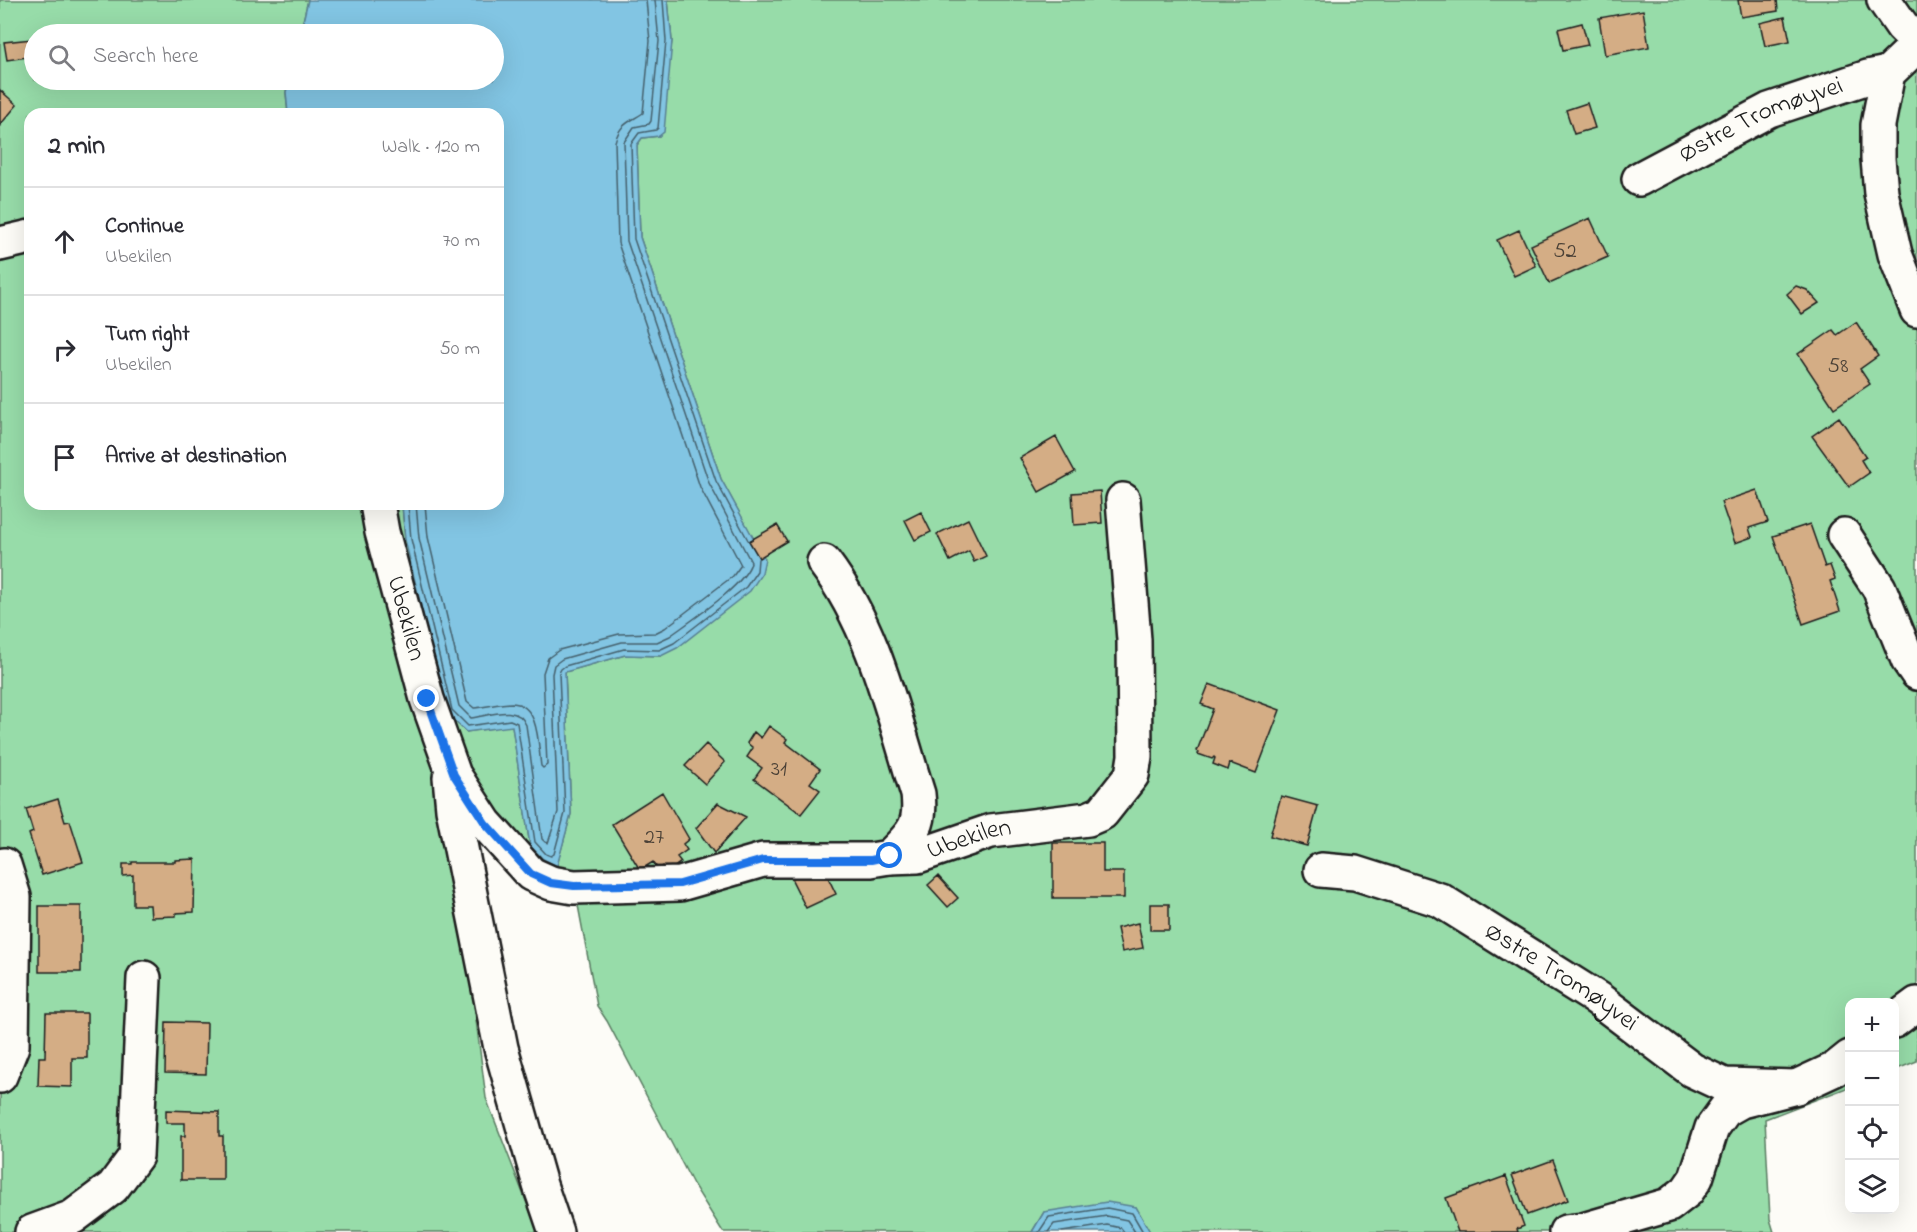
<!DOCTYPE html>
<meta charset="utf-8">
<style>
:root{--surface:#fff;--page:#f7f7f7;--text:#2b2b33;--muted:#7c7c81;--line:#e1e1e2}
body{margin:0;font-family:"Indie Flower",sans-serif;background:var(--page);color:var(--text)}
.controls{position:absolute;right:18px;bottom:18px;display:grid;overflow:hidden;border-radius:12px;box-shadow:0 6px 24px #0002}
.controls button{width:54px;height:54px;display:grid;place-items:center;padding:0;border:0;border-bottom:2px solid var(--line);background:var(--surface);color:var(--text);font:30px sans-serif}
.stop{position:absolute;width:18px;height:18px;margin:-14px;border:4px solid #1a73e8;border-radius:50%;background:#fff}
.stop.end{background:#1a73e8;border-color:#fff;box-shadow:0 2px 6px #0008}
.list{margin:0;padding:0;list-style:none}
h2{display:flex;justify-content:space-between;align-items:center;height:78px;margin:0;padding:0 24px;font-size:26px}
h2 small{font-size:20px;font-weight:400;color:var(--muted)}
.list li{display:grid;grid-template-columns:39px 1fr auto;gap:18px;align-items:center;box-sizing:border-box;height:108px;padding:0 24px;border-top:2px solid var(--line)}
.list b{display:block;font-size:22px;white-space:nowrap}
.list p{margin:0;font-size:20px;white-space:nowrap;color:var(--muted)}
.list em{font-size:20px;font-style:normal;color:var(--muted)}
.icon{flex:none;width:33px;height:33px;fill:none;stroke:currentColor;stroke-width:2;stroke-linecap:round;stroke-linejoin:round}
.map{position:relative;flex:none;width:1917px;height:1232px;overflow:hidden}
.search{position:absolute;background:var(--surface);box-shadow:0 6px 24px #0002;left:24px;top:24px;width:480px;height:66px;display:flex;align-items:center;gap:15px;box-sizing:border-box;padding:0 21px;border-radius:33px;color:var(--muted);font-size:22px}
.panel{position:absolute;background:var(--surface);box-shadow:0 6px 24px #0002;left:24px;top:108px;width:480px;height:402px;border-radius:18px}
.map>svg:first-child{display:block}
.green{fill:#97dca9;stroke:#5a7c62;stroke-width:1.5}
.water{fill:#82c5e3;stroke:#598193;stroke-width:1.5}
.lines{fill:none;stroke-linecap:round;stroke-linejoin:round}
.shore{stroke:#45606c;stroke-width:1.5}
.building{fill:#d4ad85;stroke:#1c1c1c;stroke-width:1.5}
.street-casing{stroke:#1c1c1c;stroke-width:38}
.street{stroke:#fdfcf7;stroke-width:33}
.route{stroke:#1a73e8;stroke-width:8}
.labels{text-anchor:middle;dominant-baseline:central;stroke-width:4.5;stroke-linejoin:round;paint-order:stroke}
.number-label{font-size:22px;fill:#4a4036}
.street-label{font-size:26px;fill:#1c1c1c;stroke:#fdfcf7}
</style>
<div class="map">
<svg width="1917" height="1232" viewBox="0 0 1917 1232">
<rect width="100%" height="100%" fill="#fdfcf7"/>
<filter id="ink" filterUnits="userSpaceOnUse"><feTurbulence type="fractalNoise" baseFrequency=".0167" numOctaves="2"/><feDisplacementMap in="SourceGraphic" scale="12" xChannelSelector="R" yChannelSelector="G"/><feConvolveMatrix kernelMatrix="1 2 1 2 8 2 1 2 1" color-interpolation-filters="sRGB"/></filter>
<g filter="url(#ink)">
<path class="green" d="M0 0H308L300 34H34V80H289L286 92 288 114H30V504H402L405 540 466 732 512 725 530 846 557 865 571 814 565 672 625 655 661 656 765 560 721 479 640 237 637 145 642 138 659 136 672 41 668 0H1917V1061L1895 1070 1894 1002H1850L1849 1087 1765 1119 1770 1219 1774 1232H1150L1136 1207 1044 1212 1032 1232H723L693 1184 607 1021 597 1006 577 900 476 815 462 911 486 1098 538 1232H0Z"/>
<path class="water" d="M308 0H668L672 41 664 132 659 136 642 138 637 145 640 237 721 479 765 559 762 573 750 591 677 648 661 656 625 655 565 672 571 814 557 866 543 859 530 846 512 726 466 732 447 714 405 540 402 504H498V114H288L286 92 289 80H494V34H300Z
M1107 1202 1136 1207 1150 1232H1032L1044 1212Z"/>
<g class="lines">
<path class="shore" d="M663 0 666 41 658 128 656 130 639 133 631 144 634 239 716 481 748 540
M408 504 411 539 452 710 468 726 510 720 517 723 535 842 546 854 551 856 554 854 565 813 559 673 561 669 565 666 624 649 659 650 674 643 746 587 757 571 758 559
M416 504 419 538 459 706 471 718C488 716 518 703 526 725L542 839 545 842 548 843 558 812 552 674 554 665 562 659 622 642H657L670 636C689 622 747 584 751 562L709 483 627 241 624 142 634 127 649 124 651 121 659 41 655 0
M425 504 428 537 467 702 474 708C486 707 499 703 512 703 540 704 538 746 541 766L543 768 547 765 543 673 548 658 559 650 619 634 655 633 665 628 733 576 741 565 700 487 618 243 615 142C620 123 630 122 643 113L650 41 646 0
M1039 1232 1049 1217 1107 1208 1132 1213 1143 1232
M1048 1232 1054 1224 1107 1216 1127 1220 1135 1232
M1062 1232 1107 1225 1121 1228 1124 1232"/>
</g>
<path class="building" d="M1738 0H1777L1778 11 1741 17Z
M1643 10 1649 47 1605 55 1599 18Z
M1785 17 1790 41 1765 46 1760 23Z
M1582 23 1588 45 1563 50 1558 29Z
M32 39 34 56 7 60 4 42Z
M0 90 17 105 0 125Z
M1587 103 1595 128 1574 134 1566 110Z
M1590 218 1608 257 1549 283 1531 245Z
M1519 230 1536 266 1514 276 1497 240Z
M1796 286 1807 290 1819 303 1802 314 1787 294Z
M1856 322 1878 356 1860 369 1870 384 1834 408 1798 354 1833 330 1837 335Z
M1839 417 1866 457 1861 460 1869 473 1849 487 1812 436Z
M1056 437 1075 472 1039 492 1020 458Z
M1757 490 1768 522 1749 528 1752 537 1735 543 1721 502Z
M1100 491 1102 523 1074 525 1072 493Z
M921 512 931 532 915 540 905 520Z
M968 519 986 556 974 562 969 551 950 561 937 534Z
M1810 524 1825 567 1830 565 1835 579 1830 581 1840 611 1803 624 1773 536Z
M777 525 787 541 759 558 749 541Z
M1209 684 1280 710 1256 773 1230 763 1228 770 1213 764 1215 758 1214 757 1212 759 1198 754 1199 752 1197 751 1213 709 1201 704Z
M769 726 787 739 785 742 820 769 810 783 820 790 801 814 754 779 762 768 747 757 753 748 747 743 754 732 761 738Z
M706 744 725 762 705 784 685 766Z
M662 792 689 839 683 844 687 850 677 857 681 862 667 872 663 866 658 869 653 862 640 870 612 824Z
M1281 796 1318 806 1307 846 1270 836Z
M58 799 65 822 70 821 83 862 42 875 29 834 33 832 26 809Z
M718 803 746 817 714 853 696 828Z
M1053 843H1103V872H1124V898H1053Z
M195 859 194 912 176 913V916L151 917 150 905H133V875L123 876V864H132V862H175V860Z
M820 861 836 894 806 908 790 876Z
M938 876 958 898 948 907 928 885Z
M1150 904H1169V930H1150Z
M39 906H81V972H39Z
M1138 923 1143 948 1122 952 1117 928Z
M46 1013H87V1058H72V1087L38 1086 39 1057H45Z
M166 1022 207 1023 206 1074 165 1073Z
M166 1110 219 1112V1136H223V1180H181V1136H185V1123H166Z
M1553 1160 1568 1200 1527 1215 1512 1175Z
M1506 1176 1524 1226 1517 1229 1518 1232H1458L1446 1198Z"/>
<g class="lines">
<defs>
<g id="street">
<path d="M1884 0 1902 26 1917 41"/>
<path d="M1917 49 1909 53 1888 73 1878 125V159L1881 193 1895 254 1917 310"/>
<path id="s1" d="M1639 179 1769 110 1868 77 1888 73"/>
<path d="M0 244 30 237"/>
<path id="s2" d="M377 504 382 532 427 699 454 775 485 823 531 874 551 883 574 887 680 884 763 860H871L889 857 918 856 991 831 1088 819 1102 813 1132 775 1135 756 1134 640 1123 500"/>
<path d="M1844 535 1879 588 1908 660 1917 673"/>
<path d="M824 562C875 629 893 715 918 794 922 827 912 834 889 857"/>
<path d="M452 776 450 777 453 809 501 1048 540 1185 556 1232"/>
<path id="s3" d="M1321 870 1355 873 1440 900 1598 999 1692 1070 1724 1085 1796 1087"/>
<path d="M1894 1021 1917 1004"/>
<path d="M0 1076 12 1046 14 897 4 865"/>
<path d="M32 1232 73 1217 113 1187 136 1156 144 978"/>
<path d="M1566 1232 1583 1230 1669 1205 1687 1191 1696 1178 1712 1128 1725 1110 1741 1101 1796 1087 1835 1069 1850 1057"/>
</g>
</defs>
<use href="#street" class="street-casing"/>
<use href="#street" class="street"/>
</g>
</g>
<g class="lines" filter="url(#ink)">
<path class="route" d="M427 699 454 775 485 823 531 874 551 883 574 886 680 884 763 860H871L890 856"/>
</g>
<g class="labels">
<g class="number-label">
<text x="1565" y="252">52</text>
<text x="1838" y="367">58</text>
<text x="779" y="770">31</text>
<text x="654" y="838">27</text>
</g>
<g class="street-label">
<text stroke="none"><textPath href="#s1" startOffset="136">Østre Tromøyvei</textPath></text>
<text stroke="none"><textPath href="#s2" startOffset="118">Ubekilen</textPath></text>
<text stroke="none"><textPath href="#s2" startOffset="855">Ubekilen</textPath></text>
<text stroke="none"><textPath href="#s3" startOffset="267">Østre Tromøyvei</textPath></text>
</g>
</g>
</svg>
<div class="controls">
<button>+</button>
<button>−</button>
<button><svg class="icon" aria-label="locate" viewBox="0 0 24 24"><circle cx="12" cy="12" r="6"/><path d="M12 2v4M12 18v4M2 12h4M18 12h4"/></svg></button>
<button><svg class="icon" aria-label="layers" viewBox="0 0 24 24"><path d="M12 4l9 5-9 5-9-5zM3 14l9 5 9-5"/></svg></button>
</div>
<div class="stop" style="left:890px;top:856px"></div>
<div class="stop end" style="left:427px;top:699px"></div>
<div class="search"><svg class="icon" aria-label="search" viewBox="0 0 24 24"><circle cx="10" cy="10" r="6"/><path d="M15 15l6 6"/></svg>Search here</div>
<section class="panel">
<h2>2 min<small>Walk · 120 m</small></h2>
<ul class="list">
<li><svg class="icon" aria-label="ahead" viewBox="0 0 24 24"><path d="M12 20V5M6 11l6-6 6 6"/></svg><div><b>Continue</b><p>Ubekilen</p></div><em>70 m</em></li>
<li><svg class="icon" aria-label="right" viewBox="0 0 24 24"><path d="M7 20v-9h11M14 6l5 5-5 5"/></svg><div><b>Turn right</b><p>Ubekilen</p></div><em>50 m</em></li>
<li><svg class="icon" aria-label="arrive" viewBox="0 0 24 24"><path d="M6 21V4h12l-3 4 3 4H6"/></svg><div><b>Arrive at destination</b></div></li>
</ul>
</section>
</div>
